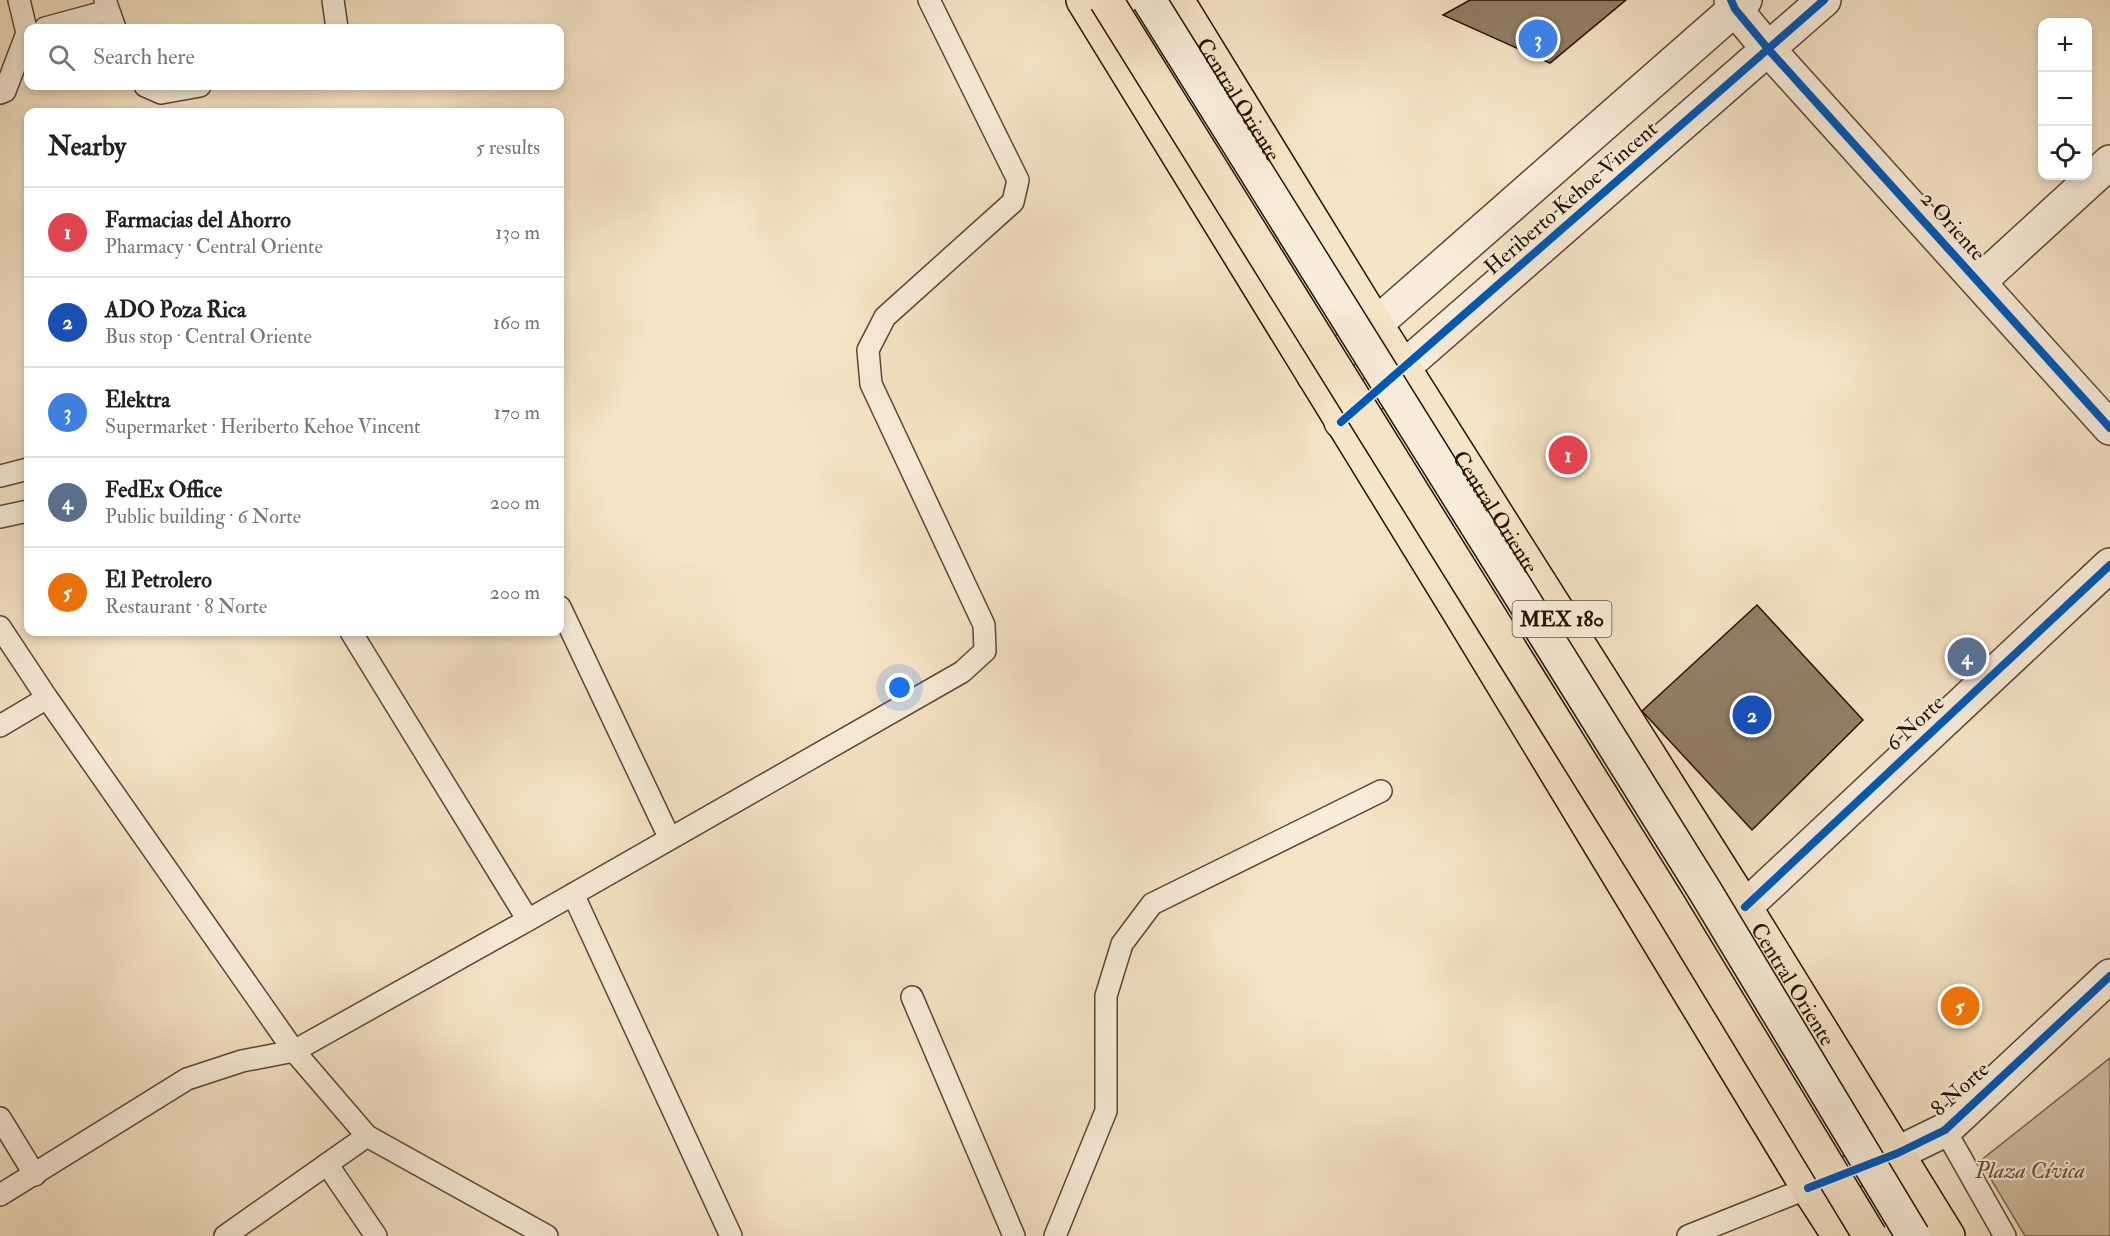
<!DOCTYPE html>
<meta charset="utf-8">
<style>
:root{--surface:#fff;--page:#f6f6f6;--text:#222;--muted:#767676;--line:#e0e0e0;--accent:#d93025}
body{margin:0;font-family:"IM FELL Double Pica",serif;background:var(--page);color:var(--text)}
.controls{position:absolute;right:18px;top:18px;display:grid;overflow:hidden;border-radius:12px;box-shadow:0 3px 9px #0003}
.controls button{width:54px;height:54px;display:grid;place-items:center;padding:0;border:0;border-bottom:2px solid var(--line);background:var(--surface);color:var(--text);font:30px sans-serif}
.you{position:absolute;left:900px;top:688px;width:21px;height:21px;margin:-15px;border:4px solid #fff;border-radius:50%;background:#1a73e8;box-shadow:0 0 0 9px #1a73e833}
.badge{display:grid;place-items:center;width:39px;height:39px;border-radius:50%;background:var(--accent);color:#fff;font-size:20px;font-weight:700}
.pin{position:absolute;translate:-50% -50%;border:3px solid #fff;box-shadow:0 2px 6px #0006}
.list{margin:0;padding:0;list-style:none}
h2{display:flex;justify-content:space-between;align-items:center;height:78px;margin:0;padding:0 24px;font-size:26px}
h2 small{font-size:20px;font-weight:400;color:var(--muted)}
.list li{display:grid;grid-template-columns:39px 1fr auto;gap:18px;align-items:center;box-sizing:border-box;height:90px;padding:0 24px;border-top:2px solid var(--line)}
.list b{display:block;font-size:22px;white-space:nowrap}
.list p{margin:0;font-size:20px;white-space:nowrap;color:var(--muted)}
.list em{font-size:20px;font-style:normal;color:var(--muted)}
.icon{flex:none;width:33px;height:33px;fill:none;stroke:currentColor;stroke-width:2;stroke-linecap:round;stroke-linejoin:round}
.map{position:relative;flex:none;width:2110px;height:1236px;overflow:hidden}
.search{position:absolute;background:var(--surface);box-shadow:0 3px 9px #0003;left:24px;top:24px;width:540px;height:66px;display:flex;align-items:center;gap:15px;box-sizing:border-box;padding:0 21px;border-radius:12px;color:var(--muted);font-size:22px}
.panel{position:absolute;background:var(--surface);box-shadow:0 3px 9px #0003;left:24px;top:108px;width:540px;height:528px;border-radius:12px}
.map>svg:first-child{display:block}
.green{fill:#d2c0a4;stroke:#7c6852;stroke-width:1.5}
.building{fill:#927f67;stroke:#261100;stroke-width:1.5}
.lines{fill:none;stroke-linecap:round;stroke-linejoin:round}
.service-casing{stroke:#5a4632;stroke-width:24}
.minor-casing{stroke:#5a4632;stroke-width:36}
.primary-casing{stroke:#261100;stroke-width:36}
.service{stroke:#f8edda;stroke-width:21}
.minor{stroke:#f8edda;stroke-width:33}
.primary{stroke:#f5e4c6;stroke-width:33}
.secondary-bridge-casing{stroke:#261100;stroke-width:36;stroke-linecap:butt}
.primary-bridge-casing{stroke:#261100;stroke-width:36;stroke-linecap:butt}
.secondary-bridge{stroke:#f8edda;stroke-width:33}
.primary-bridge{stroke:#f5e4c6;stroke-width:33}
.cycleway-casing{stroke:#f8edda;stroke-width:11}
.cycleway{stroke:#0057b8;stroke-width:8}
.labels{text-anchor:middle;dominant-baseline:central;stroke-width:4.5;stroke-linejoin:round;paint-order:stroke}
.shield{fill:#f8edda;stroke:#655341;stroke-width:1.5}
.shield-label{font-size:21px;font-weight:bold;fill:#261100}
.street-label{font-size:22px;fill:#261100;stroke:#f8edda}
.park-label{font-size:22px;font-style:italic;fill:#624e39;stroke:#f8edda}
</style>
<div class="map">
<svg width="2110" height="1236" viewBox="0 0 2110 1236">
<rect width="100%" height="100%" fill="#f5e4c6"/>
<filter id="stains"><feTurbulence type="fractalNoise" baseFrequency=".00333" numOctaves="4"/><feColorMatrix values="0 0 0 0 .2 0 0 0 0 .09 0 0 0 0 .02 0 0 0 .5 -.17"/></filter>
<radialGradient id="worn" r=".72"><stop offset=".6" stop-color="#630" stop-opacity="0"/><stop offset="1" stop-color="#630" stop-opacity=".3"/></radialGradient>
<path class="green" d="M2110 1058V1236H2025L1980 1161Z"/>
<path class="building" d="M1470 0H1626L1550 63 1443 15Z
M1757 605 1863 720 1752 830 1642 711Z"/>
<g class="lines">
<defs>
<path id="service" d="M105 0 115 28
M333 0 337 28
M45 28 108 11
M145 86 161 93 200 86
M0 93 5 91 27 33 19 0
M0 476 28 469
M0 517 28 511
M560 607 670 839
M0 627 47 698
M351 632 528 920
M0 726 47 698 294 1051 367 1136 547 1236
M573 894 731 1236
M912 997 1014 1236
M0 1118 35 1175
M1945 1130 2005 1236
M327 1164 376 1236
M0 1195 187 1079 242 1061 294 1051 528 920 962 672 985 651 984 625 871 384 868 350 885 317 1013 202 1018 180 929 0
M225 1236 367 1136
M1055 1236 1106 1111V996L1122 944 1152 904 1381 791
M1688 1236 1808 1188"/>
<path id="minor" d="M1731 0 1735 9 1769 50 2110 428
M1979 282 2110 162
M1314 376 1376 324 1745 0
M1341 422 1824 0
M1745 907 2110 565
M1809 1188 1898 1153 1945 1130 2110 976"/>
<g id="primary">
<path d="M1083 0 1461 615 1808 1188 1839 1236"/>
<path id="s1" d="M1177 0 1376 324 1745 907 1948 1236"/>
</g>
</defs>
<use href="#service" class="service-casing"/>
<use href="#minor" class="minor-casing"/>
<use href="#primary" class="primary-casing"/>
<use href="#service" class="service"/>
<use href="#minor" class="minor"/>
<use href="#primary" class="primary"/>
<defs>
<path id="secondary-bridge" d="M1149 0 1705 891 1913 1236"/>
<path id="primary-bridge" d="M1106 0 1668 903 1870 1236"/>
</defs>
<use href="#secondary-bridge" class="secondary-bridge-casing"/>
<use href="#primary-bridge" class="primary-bridge-casing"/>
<use href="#secondary-bridge" class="secondary-bridge"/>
<use href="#primary-bridge" class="primary-bridge"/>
<defs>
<path id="cycleway" d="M1731 0 1735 9 1769 50 2110 428
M1341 422 1824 0
M1745 907 2110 565
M1808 1188 1898 1153 1945 1130 2110 976"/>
</defs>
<use href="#cycleway" class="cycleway-casing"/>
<use href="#cycleway" class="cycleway"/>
</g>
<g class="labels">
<rect class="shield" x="1512.5" y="601" width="99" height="36" rx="4.5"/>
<g class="shield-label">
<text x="1562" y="619">MEX 180</text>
</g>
<g class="street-label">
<text stroke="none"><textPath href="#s1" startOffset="117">Central Oriente</textPath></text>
<text transform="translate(1571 198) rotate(-41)">Heriberto Kehoe Vincent</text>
<text transform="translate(1953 226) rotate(48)">2 Oriente</text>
<text stroke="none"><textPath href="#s1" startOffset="603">Central Oriente</textPath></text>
<text transform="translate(1915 723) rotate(-43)">6 Norte</text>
<text stroke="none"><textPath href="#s1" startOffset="1161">Central Oriente</textPath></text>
<text transform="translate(1960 1089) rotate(-42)">8 Norte</text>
</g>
<g class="park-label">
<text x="2030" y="1171">Plaza Cívica</text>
</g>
</g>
<rect width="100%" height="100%" filter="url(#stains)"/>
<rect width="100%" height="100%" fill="url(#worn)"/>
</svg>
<div class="controls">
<button>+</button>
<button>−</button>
<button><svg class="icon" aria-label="locate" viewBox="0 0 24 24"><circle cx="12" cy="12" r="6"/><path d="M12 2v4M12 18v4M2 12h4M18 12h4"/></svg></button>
</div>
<div class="you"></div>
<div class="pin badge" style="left:1568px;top:455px;background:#e0444e">1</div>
<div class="pin badge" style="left:1752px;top:715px;background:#1a4fb4">2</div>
<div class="pin badge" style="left:1538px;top:39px;background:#3f7fe0">3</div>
<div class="pin badge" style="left:1967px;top:657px;background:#5c6f8a">4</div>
<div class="pin badge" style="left:1960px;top:1006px;background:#e8710a">5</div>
<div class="search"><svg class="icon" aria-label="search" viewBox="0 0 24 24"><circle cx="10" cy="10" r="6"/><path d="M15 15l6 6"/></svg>Search here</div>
<section class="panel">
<h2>Nearby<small>5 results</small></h2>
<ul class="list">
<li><span class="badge" style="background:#e0444e">1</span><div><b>Farmacias del Ahorro</b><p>Pharmacy · Central Oriente</p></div><em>130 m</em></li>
<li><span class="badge" style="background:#1a4fb4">2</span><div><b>ADO Poza Rica</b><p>Bus stop · Central Oriente</p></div><em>160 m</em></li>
<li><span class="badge" style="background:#3f7fe0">3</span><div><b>Elektra</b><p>Supermarket · Heriberto Kehoe Vincent</p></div><em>170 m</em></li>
<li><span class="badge" style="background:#5c6f8a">4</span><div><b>FedEx Office</b><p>Public building · 6 Norte</p></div><em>200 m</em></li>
<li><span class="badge" style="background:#e8710a">5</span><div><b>El Petrolero</b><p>Restaurant · 8 Norte</p></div><em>200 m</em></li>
</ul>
</section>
</div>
